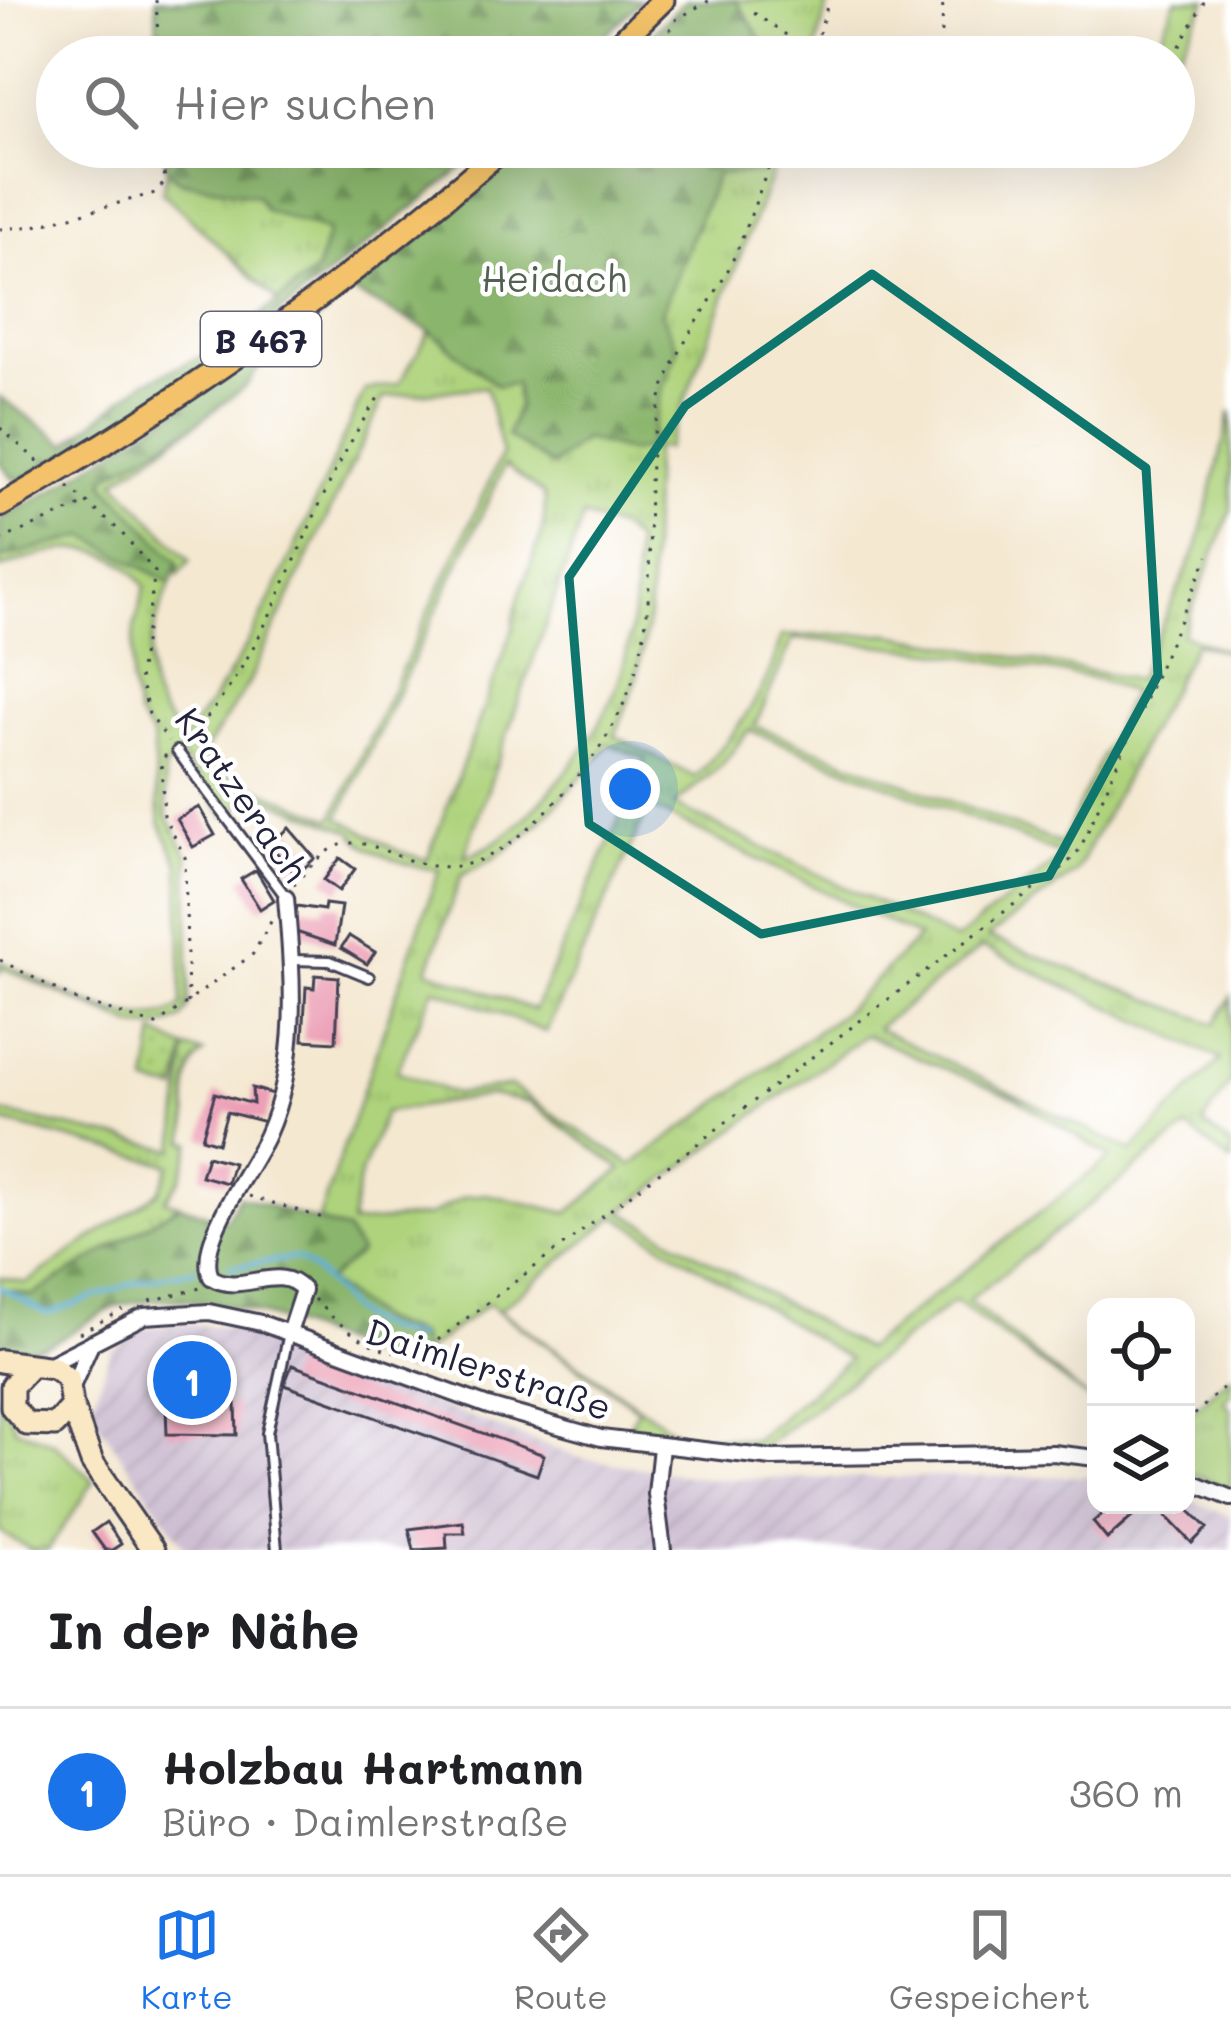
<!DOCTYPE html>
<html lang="de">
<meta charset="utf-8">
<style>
:root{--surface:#fff;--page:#f2f2f2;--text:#202124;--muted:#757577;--line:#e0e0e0;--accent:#1a73e8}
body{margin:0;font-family:Mali,sans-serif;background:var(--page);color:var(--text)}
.controls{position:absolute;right:36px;bottom:36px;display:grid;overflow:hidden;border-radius:24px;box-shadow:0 12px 48px #0002}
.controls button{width:108px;height:108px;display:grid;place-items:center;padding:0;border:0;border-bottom:3px solid var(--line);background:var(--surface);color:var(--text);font:60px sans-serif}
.you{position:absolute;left:630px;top:789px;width:42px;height:42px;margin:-30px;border:9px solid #fff;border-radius:50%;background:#1a73e8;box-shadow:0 0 0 18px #1a73e833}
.badge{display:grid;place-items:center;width:78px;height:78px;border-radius:50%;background:var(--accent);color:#fff;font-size:39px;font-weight:700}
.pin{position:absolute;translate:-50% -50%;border:6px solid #fff;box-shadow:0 3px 12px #0006}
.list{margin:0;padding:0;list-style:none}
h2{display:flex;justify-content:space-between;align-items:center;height:156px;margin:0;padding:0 48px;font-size:51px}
h2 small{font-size:39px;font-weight:400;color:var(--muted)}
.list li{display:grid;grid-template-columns:78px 1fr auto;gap:36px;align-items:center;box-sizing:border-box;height:168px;padding:0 48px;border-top:3px solid var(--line)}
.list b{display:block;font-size:45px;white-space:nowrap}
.list p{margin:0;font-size:39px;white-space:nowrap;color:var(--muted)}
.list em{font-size:39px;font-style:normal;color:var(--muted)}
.icon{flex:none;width:66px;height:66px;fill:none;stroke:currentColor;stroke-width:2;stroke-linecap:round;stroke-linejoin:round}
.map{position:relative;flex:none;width:1231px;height:1550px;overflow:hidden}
.search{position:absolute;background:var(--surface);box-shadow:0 12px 48px #0002;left:36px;right:36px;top:36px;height:132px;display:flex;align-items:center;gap:30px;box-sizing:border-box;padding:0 42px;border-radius:66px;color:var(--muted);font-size:45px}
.sheet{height:324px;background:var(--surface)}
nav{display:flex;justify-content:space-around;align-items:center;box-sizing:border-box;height:168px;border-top:3px solid var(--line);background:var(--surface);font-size:33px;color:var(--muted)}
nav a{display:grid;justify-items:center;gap:6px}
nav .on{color:var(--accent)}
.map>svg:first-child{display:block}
.industrial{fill:url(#industrial-furrows)}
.grass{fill:url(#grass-tufts);stroke:#687a5c;stroke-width:3;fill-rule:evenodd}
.forest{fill:url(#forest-firs);stroke:#566c54;stroke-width:3}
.garden{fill:url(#garden-dots);stroke:#687a5c;stroke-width:3}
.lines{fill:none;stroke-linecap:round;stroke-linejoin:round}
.stream{stroke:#60b1db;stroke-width:4.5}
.building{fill:#ec9fb6}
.service-casing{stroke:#424052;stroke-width:14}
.minor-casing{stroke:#424052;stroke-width:20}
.secondary-casing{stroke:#424052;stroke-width:27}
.primary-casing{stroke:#424052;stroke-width:27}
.path{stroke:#424052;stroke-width:3;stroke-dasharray:3 9;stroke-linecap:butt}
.service{stroke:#fff;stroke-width:8}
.minor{stroke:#fff;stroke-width:14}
.secondary{stroke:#fae7c3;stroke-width:21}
.primary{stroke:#f3c26a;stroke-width:21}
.marked{fill:none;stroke:#0f766e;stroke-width:9;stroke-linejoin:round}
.labels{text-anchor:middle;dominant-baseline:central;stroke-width:9;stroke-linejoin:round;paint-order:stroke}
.shield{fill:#fff;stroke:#646476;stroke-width:3}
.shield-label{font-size:33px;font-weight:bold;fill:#22223b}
.park-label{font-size:36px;fill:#536052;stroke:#fff}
.street-label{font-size:36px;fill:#22223b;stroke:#fff}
</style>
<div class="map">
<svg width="1231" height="1550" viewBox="0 0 1231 1550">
<defs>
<pattern id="industrial-furrows" width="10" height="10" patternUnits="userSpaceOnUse" patternTransform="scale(3)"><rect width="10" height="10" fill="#cdbed2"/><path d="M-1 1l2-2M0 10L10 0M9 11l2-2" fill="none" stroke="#b0a3b5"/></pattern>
<pattern id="grass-tufts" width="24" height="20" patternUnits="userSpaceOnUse" patternTransform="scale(3)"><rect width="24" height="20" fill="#aed37c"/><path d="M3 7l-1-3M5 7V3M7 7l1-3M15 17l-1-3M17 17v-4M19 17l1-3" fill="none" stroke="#95b56c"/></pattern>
<pattern id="forest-firs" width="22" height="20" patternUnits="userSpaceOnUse" patternTransform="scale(3)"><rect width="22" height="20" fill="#8ab56c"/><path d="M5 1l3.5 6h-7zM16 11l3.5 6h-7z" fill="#70935a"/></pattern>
<pattern id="garden-dots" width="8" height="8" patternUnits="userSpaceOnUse" patternTransform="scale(3)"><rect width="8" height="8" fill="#aed37c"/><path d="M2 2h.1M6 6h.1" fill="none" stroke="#95b56c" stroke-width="1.8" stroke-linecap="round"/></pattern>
</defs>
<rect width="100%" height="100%" fill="#fff"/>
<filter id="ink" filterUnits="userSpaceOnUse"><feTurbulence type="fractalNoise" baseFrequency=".00833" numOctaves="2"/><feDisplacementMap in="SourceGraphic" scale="24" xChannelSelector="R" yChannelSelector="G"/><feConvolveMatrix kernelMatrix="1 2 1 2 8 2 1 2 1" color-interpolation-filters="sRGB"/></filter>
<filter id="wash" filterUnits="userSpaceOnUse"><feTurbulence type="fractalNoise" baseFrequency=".004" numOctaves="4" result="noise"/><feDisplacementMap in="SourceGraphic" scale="48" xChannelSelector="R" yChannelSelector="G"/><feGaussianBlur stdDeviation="2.7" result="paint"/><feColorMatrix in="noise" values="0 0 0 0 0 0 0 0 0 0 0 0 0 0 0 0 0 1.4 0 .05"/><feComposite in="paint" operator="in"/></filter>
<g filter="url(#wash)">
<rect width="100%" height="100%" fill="#f4e8d1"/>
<path class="industrial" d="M181 1323 233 1328 579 1458 710 1479 1096 1476V1505H1186V1498L1231 1517V1550H187L90 1410 111 1351 143 1329Z"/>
<path class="grass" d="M736 0H829L814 57H772Z
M1176 0H1207L1174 62V57H1152Z
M521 147H532L260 366 248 363 369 275Z
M776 147H782L666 449 654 447 649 616 636 682 615 736 695 777C735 734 767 695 781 636L890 634 1137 680 1198 545 1231 411V511L1182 634 1231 653 1195 643 1076 872 988 937 1215 1024 1231 997V1081L1203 1124 1231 1146V1162L1187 1128 968 1301 1096 1405 955 1301 761 1448 625 1433 638 1409 488 1304 423 1353 419 1335 379 1321 326 1281 359 1253 346 1231 318 1221 439 870C411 867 367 855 351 831L258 795 225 816 182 758 164 767 167 816 188 856 189 1007 181 1020 156 1028 136 1027 3 968 0 972V961C44 981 139 1042 182 1006L179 864 160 823 152 738 138 716 131 683 134 628 145 587C108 531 52 549 0 569V557L86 536 171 583C147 638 133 695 184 738 267 636 309 509 365 390L399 384 430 331 497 386 516 383 518 405 552 466 584 439 631 452 678 349 661 314 717 174 764 172ZM486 387 502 454 332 819 215 771 200 758 248 684 384 397ZM505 465 544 495C551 540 515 583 513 629L427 860 398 851 339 817ZM583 517 621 529 635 541C637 648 623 708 551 790 526 819 501 845 464 857ZM793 639C874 642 953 654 1033 668 1066 674 1102 677 1131 693L1061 844 755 726ZM749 730 1063 855V856L956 940 674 805 722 765ZM609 744 646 759 534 1010 428 970 462 874C524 850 566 794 609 744ZM649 807 919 937 841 1014 632 1165 510 1086 455 1094 397 1071 434 988 546 1032ZM982 947 1220 1059V1060L1132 1151 877 1028ZM865 1035 1015 1098 1111 1157 865 1349 622 1211ZM492 1095 530 1103 622 1169 568 1213 486 1194 464 1197 429 1216 351 1224 359 1179 385 1112ZM616 1216 849 1359 754 1440 680 1435 499 1310Z
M167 171 181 181 257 196 266 210 328 231 317 270 278 301 162 192Z
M196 424 115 481 190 560 178 575V562L106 485 105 476Z
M186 1049 204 1053C177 1076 193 1110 185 1141L192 1143 181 1178 165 1200 180 1205 32 1296 0 1288V1277L27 1283 159 1192 170 1165 0 1121V1112L175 1150Z
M1231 1376V1394L1224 1401 1231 1409V1490L1186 1471V1417Z
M0 1394 16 1429 54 1443 94 1481 48 1550H31L0 1532Z"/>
<path class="forest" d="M156 0H642L583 57H158Z
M686 0H736L772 57H629Z
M163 147H489L259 330 250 324 317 270 328 231 265 210 257 196 181 181 167 171Z
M532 147H776L764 173 717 174 661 313 678 349 661 392 648 448 631 452 584 439 552 466 507 436 518 405 515 383 497 386 430 331 352 292Z
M223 347 230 352 24 480 14 479 0 463V397L67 444 144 382Z
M248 363 260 366 246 386 196 424 105 477 106 485 178 562 171 583 86 536 0 558V519L57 488Z
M239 1196 346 1231 360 1253 327 1281 379 1321 419 1335 423 1353 408 1371C324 1338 228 1287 135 1302 80 1311 61 1362 0 1345V1288L32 1296 180 1205 225 1221Z"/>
<path class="garden" d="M155 1033 186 1049 177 1091 147 1084Z"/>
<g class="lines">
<path class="stream" d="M229 1267 296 1258C353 1292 330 1322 416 1337
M0 1287 47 1314 139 1281 195 1270"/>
</g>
<g id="blocks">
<path class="building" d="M199 807 215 835 193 847 177 819Z
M289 828 315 858 296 875 270 845Z
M340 858 355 869 339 891 324 880Z
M256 870 274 900 260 909 241 879Z
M325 904 341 906 335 945 293 931 297 906 324 910Z
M349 936 375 952 367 964 341 948Z
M315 975 339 977 336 1042 303 1040 306 987 314 988Z
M252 1088 273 1094 265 1122 227 1112 218 1143 202 1138 215 1093 253 1104Z
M207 1156 233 1163 227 1183 201 1176Z
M217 1354 219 1405 236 1404 237 1435 167 1434 164 1356Z
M292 1365 544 1455 537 1475 284 1385Z
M1112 1505H1134L1139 1511 1107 1539 1093 1522Z
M1169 1505H1184L1207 1528 1192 1543 1162 1512Z
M106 1522 121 1544 112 1550H105L92 1532Z
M463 1522 465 1533H446L447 1548 414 1550 409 1529Z"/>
</g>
</g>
<g filter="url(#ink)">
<use href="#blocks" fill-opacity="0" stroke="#424052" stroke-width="3"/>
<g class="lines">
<defs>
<path id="service" d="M177 751 286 897
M292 960 330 961 369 977
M277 1550 267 1433 289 1333"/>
<path id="minor" d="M286 898C293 976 300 1062 267 1135 252 1169 195 1241 211 1277 240 1297 279 1261 303 1290L289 1333
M46 1366 144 1316 209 1312 261 1323 488 1406 601 1438 772 1458 1053 1453 1096 1458
M72 1387 92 1342
M661 1447 656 1494 663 1550
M1186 1480 1231 1498"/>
<path id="secondary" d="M0 1361 54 1368 68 1379 72 1406 55 1425 27 1424 12 1407V1386L29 1368
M72 1406 92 1462 153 1550"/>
<path id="primary" d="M605 57 663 0
M0 506C180 403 348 283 505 147"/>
</defs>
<use href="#service" class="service-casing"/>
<use href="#minor" class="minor-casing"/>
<use href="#secondary" class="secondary-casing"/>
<use href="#primary" class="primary-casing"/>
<path class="path" d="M156 0 159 57
M754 13 813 53
M667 42 672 22 710 0
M812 57 829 0
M941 57 943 0
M1174 57 1205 0
M0 229 35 226 155 193 165 182 162 147
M0 428 41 464
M68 487 120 531 155 572 139 676 149 714 169 741
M0 540 86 504
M183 745C280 645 302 506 380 395
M166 755 161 761 164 816 185 857 188 1003
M294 885C304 873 320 855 334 848 384 820 431 921 534 823 608 753 645 688 649 584 651 519 645 458 662 394 676 346 708 310 730 266 748 228 760 186 777 147
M0 960 76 1000 156 1025 253 954 273 918
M249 1196 323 1218
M314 1299C343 1329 385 1367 430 1346L1066 865 1080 849 1208 556
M150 1301 204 1287
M79 1333 123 1310
M1186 1423 1231 1380"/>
<use href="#service" class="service"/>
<use href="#minor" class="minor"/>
<use href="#secondary" class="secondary"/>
<use href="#primary" class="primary"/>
</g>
</g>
<path class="marked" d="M872 274 1146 468 1158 675 1049 876 761 934 589 824 569 577 685 406Z"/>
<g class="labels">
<rect class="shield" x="201" y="312" width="120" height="54" rx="9"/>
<g class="shield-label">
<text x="261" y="339">B 467</text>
</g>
<g class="park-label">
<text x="554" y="277">Heidach</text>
</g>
<g class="street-label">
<text transform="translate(243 794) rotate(55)">Kratzerach</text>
<text transform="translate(489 1368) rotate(18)">Daimlerstraße</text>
</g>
</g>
</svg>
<div class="controls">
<button><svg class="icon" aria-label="locate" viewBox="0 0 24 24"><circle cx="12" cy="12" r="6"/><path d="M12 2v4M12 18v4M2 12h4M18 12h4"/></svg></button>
<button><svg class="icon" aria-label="layers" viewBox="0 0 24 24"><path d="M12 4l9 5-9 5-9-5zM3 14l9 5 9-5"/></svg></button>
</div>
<div class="you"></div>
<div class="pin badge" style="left:192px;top:1380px">1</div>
<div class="search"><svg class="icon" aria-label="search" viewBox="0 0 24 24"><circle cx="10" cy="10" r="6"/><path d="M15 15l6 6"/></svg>Hier suchen</div>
</div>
<section class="sheet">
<h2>In der Nähe<small></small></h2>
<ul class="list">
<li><span class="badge">1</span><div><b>Holzbau Hartmann</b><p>Büro · Daimlerstraße</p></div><em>360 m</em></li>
</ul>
</section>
<nav>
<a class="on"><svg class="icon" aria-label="map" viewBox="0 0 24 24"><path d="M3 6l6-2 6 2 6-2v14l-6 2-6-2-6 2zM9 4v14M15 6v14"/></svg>Karte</a>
<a><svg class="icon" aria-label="directions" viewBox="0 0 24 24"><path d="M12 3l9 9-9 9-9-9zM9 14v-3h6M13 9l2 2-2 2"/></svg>Route</a>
<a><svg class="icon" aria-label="saved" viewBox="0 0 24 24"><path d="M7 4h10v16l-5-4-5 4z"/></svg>Gespeichert</a>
</nav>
